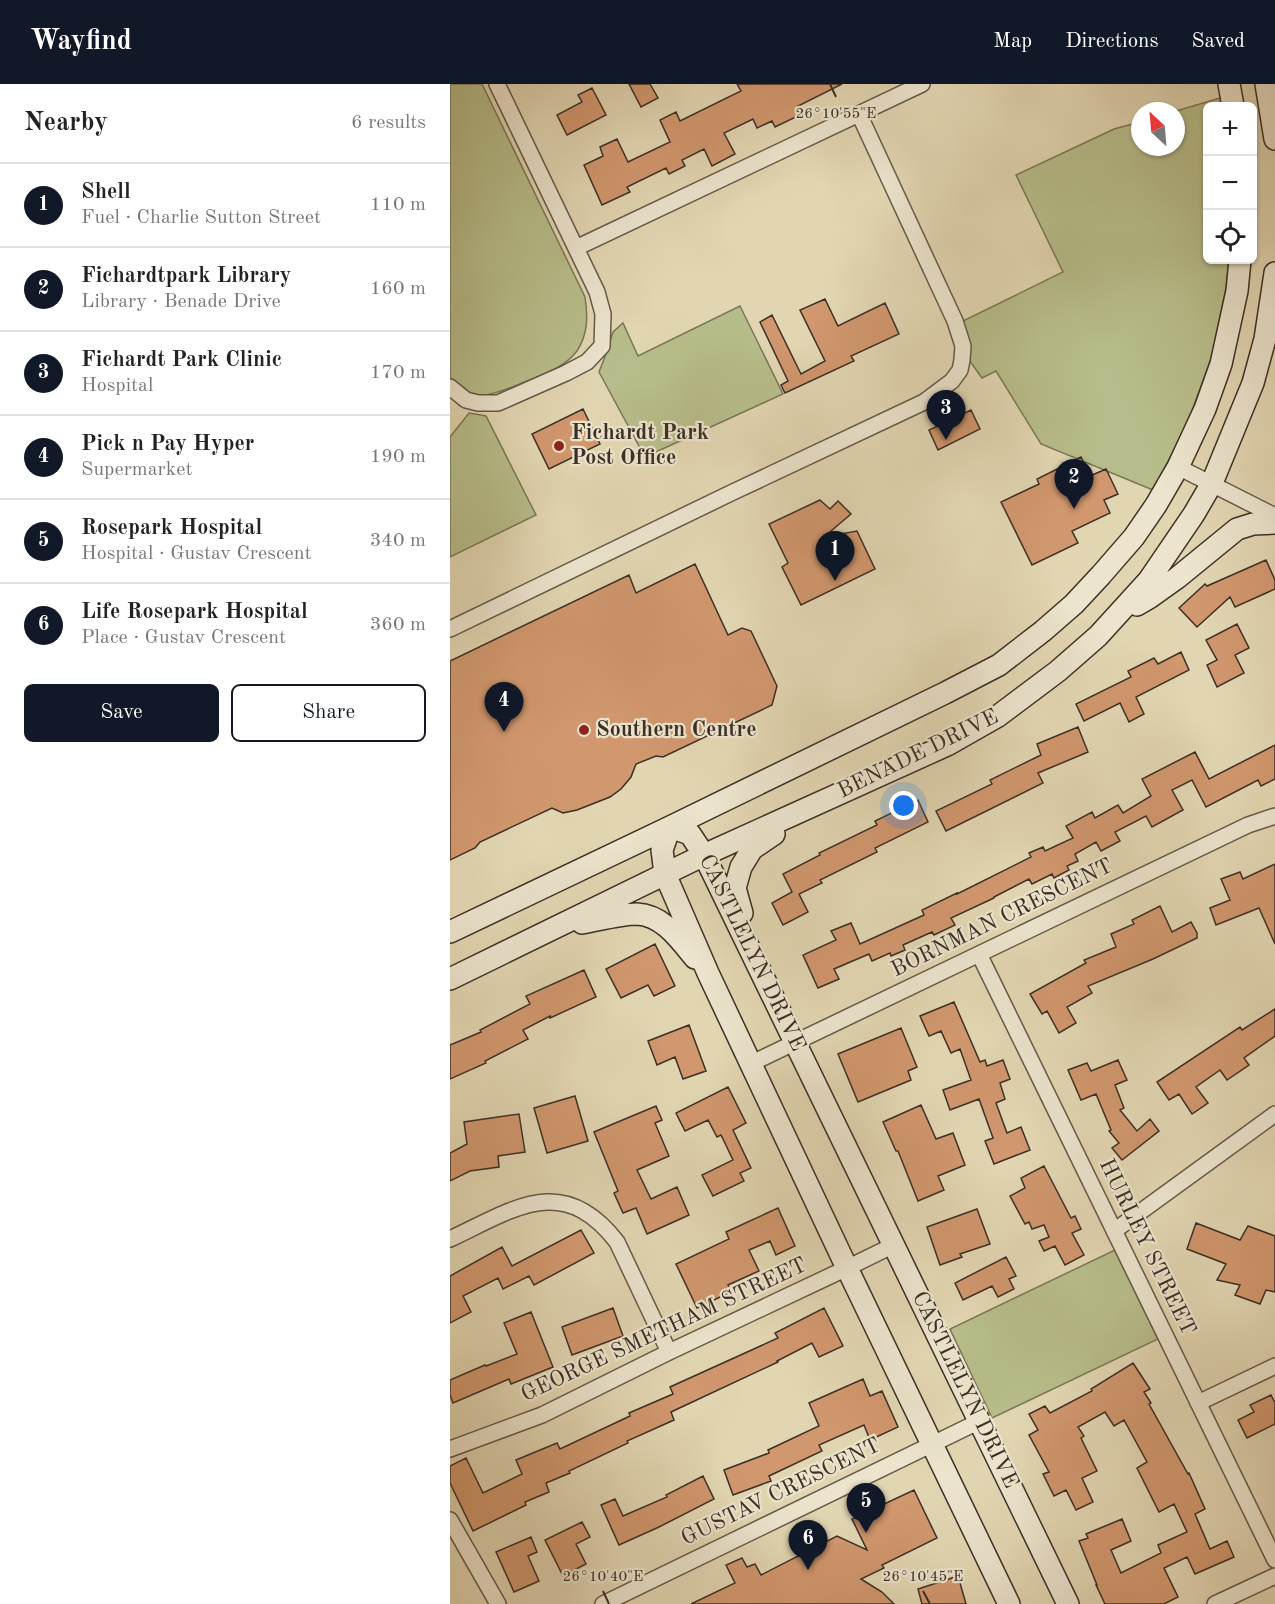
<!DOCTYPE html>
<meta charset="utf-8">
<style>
:root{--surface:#fff;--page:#f6f6f6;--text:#222;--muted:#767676;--line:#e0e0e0;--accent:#111827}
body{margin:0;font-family:"Old Standard TT",serif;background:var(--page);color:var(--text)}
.controls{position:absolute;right:18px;top:18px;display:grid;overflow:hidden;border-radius:9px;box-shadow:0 2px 4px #0004}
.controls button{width:54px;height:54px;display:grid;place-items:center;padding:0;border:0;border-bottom:2px solid var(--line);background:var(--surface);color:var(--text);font:30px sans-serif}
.compass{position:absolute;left:681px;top:18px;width:54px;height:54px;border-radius:50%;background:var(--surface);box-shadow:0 2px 4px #0004;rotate:334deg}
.you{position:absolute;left:454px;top:722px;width:21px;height:21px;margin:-15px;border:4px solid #fff;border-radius:50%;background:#1a73e8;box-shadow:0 0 0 9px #1a73e833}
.badge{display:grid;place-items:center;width:39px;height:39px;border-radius:50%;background:var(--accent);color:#fff;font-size:20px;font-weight:700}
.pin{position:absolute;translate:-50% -50px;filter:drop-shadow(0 2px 3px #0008)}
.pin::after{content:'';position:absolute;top:32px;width:21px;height:18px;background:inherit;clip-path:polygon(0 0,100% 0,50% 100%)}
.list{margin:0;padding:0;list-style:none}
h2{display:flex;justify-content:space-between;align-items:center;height:78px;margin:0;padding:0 24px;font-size:26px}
h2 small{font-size:20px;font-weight:400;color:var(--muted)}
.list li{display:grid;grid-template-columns:39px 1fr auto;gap:18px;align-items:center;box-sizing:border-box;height:84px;padding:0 24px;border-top:2px solid var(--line)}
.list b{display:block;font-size:22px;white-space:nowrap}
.list p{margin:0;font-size:20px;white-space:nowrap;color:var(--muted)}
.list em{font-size:20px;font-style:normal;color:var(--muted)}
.actions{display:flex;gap:12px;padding:18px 24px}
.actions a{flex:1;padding:14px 0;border:2px solid var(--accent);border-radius:9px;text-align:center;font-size:21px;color:var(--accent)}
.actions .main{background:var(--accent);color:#fff}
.icon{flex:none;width:33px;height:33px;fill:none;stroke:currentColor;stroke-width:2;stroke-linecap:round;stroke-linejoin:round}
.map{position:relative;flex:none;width:825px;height:1520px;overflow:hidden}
header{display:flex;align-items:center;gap:36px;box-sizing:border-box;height:84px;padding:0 30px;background:var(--accent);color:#fff}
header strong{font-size:28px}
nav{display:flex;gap:33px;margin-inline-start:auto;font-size:21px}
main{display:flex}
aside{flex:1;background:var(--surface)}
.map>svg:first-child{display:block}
.green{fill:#b7bd8a;stroke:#7a7658;stroke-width:1.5}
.building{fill:#d1976e;stroke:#3d2f26;stroke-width:1.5}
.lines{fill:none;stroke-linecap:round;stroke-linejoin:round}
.street-casing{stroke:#665949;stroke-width:18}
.secondary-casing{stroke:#3d2f26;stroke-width:24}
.street{stroke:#ece4cd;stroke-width:15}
.secondary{stroke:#ece4cd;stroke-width:21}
.ticks{fill:none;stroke:#3d2f26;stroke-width:2}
.poi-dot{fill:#8f2418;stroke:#ece4cd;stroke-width:2}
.labels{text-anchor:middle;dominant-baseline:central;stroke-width:4.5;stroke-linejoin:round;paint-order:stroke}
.poi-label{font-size:22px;font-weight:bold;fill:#3d2f26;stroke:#ece4cd;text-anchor:start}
.street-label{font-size:22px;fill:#3d2f26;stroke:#ece4cd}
.ticks-label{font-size:15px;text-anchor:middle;fill:#3d2f26;stroke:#ece4cd;stroke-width:4.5;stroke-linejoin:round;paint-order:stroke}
</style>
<header>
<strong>Wayfind</strong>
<nav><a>Map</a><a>Directions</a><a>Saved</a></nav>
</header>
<main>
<aside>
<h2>Nearby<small>6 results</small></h2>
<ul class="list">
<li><span class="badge">1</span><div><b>Shell</b><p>Fuel · Charlie Sutton Street</p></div><em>110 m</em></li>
<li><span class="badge">2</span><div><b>Fichardtpark Library</b><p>Library · Benade Drive</p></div><em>160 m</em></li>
<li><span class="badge">3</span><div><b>Fichardt Park Clinic</b><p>Hospital</p></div><em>170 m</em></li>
<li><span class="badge">4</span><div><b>Pick n Pay Hyper</b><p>Supermarket</p></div><em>190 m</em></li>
<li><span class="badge">5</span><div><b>Rosepark Hospital</b><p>Hospital · Gustav Crescent</p></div><em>340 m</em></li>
<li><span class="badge">6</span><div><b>Life Rosepark Hospital</b><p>Place · Gustav Crescent</p></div><em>360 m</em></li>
</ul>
<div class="actions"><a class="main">Save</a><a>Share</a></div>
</aside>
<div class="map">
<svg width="825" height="1520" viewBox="0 0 825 1520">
<rect width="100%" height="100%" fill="#e2d6b2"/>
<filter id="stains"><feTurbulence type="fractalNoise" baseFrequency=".00333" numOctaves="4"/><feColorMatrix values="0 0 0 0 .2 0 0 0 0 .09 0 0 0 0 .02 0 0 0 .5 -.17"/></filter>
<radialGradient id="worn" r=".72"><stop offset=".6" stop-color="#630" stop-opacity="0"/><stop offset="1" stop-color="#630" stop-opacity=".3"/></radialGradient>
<path class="green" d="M0 0H32L135 213C138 233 138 250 127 267 123 272 115 279 110 282 97 290 39 314 26 312 16 310 6 301 0 293Z
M770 14 771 22H758V176H779L776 204 762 272 736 343 703 406 591 360 546 287 532 294 514 269 511 238 613 188 566 91 664 45 690 38V63H726V27Z
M290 222 333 310 195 373 149 288 156 270 163 248 173 239 188 272Z
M19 329 36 332 86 431 0 473V353Z
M665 1166 708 1255 542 1334 500 1245Z"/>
<path class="building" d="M179 0H200L208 14 191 23Z
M287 0H392L348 22 352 30 325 43 322 37 307 44 303 35 274 49 285 70 262 82 254 65 232 76 235 82 219 90 216 84 177 103 180 108 152 121 134 81 153 72 150 63 167 55 178 78 220 58 210 36 226 28 230 37 291 7Z
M142 4 156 31 117 51 107 31 132 18 128 11Z
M375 215 388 242 435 219 449 250 401 272 404 277 335 309 331 301 338 297 310 238 322 231 351 290 375 277 350 226Z
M133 325 150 360 99 385 82 350Z
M521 326 530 345 488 366 479 346Z
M631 373 640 392 656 385 668 410 654 416 660 429 622 447 628 459 582 481 551 418 589 400 587 395Z
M370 416 380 425 388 417 401 430 374 453 407 447 425 485 351 521 332 483 338 479 319 440Z
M816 476 825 496V505L785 523 780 513 747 543 729 524 755 500 757 502Z
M245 480 278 551 292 544 301 547 327 602 322 621 213 673 206 672 186 680 181 693 171 705 160 713 127 726 113 729 102 724 30 758 25 764 0 776V577L179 491 186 509Z
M787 540 799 564 785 571 794 589 767 603 757 581 767 576 756 556Z
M731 568 739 586 686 613 694 630 679 638 670 619 634 637 626 620 681 593 678 587 704 574 708 580Z
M628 643 638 668 588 689 593 699 496 747 486 727 542 700 540 696 591 671 587 660Z
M825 661V695L811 702 808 696 756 723 742 696 722 706 733 726 702 743 696 732 665 748 670 757 651 767 646 758 625 770 628 777 617 782 619 786 604 794 602 790 582 800 579 795 544 813V814L501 834 505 841 484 851 482 848 453 861 455 866 441 872 440 869 422 877 419 870 384 885 389 895 368 904 353 871 386 856 381 847 401 839 410 860 474 831 472 826 507 809V810L581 773 579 769 593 763 595 767 623 754 616 742 642 728 645 734 668 721 673 729 701 712 692 695 745 668 759 695Z
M468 716 478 738 425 764 427 768 370 796 372 799 349 810 358 828 333 841 322 819 342 808 333 790 370 771 369 769 427 741 425 737Z
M825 780V860L809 824 766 841 760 824 780 816 771 795 790 788 793 795Z
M710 822 722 848 741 838 747 849V854L703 875 638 902 642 909 617 923 626 939 609 949 597 927 592 930 580 910 636 879 634 876 666 863 661 850 684 840 682 836Z
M205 860 225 902 204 912 198 901 171 914 156 885Z
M134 886 146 913 100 934V932L73 946 78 955 35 977 36 979 0 995V961L31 948 30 946 80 920 76 912Z
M504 918 530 978 535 976 537 982 553 976 560 995 550 999 555 1015 546 1019 557 1049 571 1043 580 1066 544 1080 535 1057 543 1054 529 1015 500 1026 493 1006 521 996 510 965 501 969 491 947 479 952 470 932Z
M825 925V952L794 974 799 981 777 996 770 986 746 1003 758 1019 742 1030 729 1010 719 1016 707 998 790 943 792 946Z
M239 941 256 987 233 995 225 973 207 981 198 957Z
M451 944 467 983 458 987 461 996 408 1018 388 970Z
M668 976 677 996 665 1001 674 1024 670 1026 687 1047 700 1035 709 1047 672 1076 662 1064 669 1059 659 1047 661 1046 646 1010 631 1016 618 986 637 979 641 987Z
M278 1003 296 1039 283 1046 301 1084 290 1089 294 1097 263 1112 252 1091 283 1076 271 1051 267 1053 258 1036 235 1047 226 1029Z
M125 1012 138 1057 97 1069 84 1024Z
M471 1021 486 1055 503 1049 515 1081 488 1092 494 1106 468 1117 448 1067H446L433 1038Z
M206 1022 212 1036 205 1039 219 1072 187 1086 201 1115 227 1103 239 1131 197 1150 186 1124 173 1129 164 1109 168 1107 144 1048Z
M69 1030 75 1068 48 1072 49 1083 20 1087 0 1097V1069L17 1060 14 1038Z
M594 1082 621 1134 625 1132 631 1145 622 1149 634 1171 615 1181 605 1162 594 1167 589 1157 599 1153 594 1141 582 1145 579 1138 575 1140 560 1112 575 1104 571 1094Z
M328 1124 345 1162 326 1171 320 1157 299 1166 309 1187 278 1201 281 1208 247 1224 226 1180 279 1155 276 1148Z
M527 1125 540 1160 510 1170 512 1173 490 1181 477 1143Z
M746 1139 790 1156 798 1142 825 1152V1208L816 1206 810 1220 785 1211 790 1201 767 1196 776 1180 737 1165Z
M131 1146 144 1169 84 1201 79 1192 53 1205 48 1194 13 1212 21 1228 0 1239V1192L52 1163 62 1182Z
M556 1173 566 1192 559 1195 564 1205 548 1213 542 1202 513 1216 505 1199Z
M163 1224 173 1252 122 1271 112 1243Z
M374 1224 393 1262 369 1273 362 1259 327 1277 328 1278 221 1328 224 1336 177 1357 178 1359 119 1387 120 1389 96 1399 99 1408 75 1418 76 1421 23 1447 0 1399V1382L16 1374 33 1409 72 1390 66 1376 107 1359 110 1365 180 1332 179 1329 223 1310 220 1303 328 1254 325 1249Z
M81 1228 103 1283 61 1300 59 1295 3 1319 0 1311V1296L35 1281 36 1282 67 1270 54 1239Z
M683 1279 700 1305 694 1308 701 1319 699 1320 738 1390 739 1389 755 1425 745 1430 760 1465 777 1457 784 1473 745 1490 737 1473 714 1484 728 1513 714 1520H655L646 1501H647L629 1457 638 1454 636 1450 672 1435 681 1457 661 1466 671 1489 711 1469 708 1461 737 1448 724 1420 709 1428 687 1384 697 1378 674 1336 664 1342 655 1328 628 1343 634 1352 631 1354 647 1387 632 1394 643 1418 626 1426 616 1406 604 1412 593 1390 599 1388 579 1351 588 1346 579 1330 595 1322 600 1329 642 1307 641 1305Z
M413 1295 420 1312 432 1307 448 1343 420 1356 414 1341 369 1361 372 1367 319 1392 321 1397 283 1411 274 1386 319 1369 318 1366 369 1342 359 1319Z
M821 1311 825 1319V1340L797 1354 788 1336 804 1328 800 1321Z
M253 1392 264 1415 209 1443 169 1461 151 1421 165 1415 173 1432 217 1413 216 1411Z
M464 1406 487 1454 432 1481 434 1484 411 1495 432 1508 444 1520H241L285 1499 276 1481 292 1474 297 1483 305 1480 311 1491 387 1452 417 1466 402 1435Z
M132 1438 140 1453 126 1460 136 1480 113 1492 95 1456Z
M81 1453 87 1468 78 1472 89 1497 64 1508 46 1468Z
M508 1492 516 1520H472L468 1505Z"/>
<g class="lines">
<defs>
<path id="street" d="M126 164 472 0
M0 303 16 316 28 319H48L116 289 137 278 152 262 153 230 147 208 47 0
M728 383 825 432
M0 545 281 409 474 318 502 297 510 286 512 276 513 262 505 237 409 30
M529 870 825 1476
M300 980 798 741 825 732
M664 1147 825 1030
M0 1155C64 1125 113 1088 167 1158L219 1268
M748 1319 825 1282
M0 1365 92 1331 219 1268 397 1184 444 1161
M0 1436 48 1520
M153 1520 530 1337
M765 1520 825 1492"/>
<path id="secondary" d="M779 0 783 22
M816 0 825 55
M687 521 699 514 727 494 787 445 803 440 825 439
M220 743 240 750 254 771 618 1520
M220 743 212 766 215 790 258 889 397 1184 559 1520
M292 829 285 804 291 783 302 765 324 750
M132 839C149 836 170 830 187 830 213 831 230 856 245 874
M0 848 220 743 495 609 549 581 593 547 624 520 651 491 684 453 706 421 728 383 755 325 771 280 787 207 790 176
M0 895 254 771 497 661 548 632 608 587 648 552 699 496 744 430 762 399 803 299 815 255 825 189"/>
</defs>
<use href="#street" class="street-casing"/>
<use href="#secondary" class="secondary-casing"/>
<use href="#street" class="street"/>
<use href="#secondary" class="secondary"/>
</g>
<path class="ticks" d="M380 0 386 13M153 1507 159 1520M473 1507 480 1520"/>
<g class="poi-dot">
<circle cx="109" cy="362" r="6"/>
<circle cx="134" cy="646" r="6"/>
</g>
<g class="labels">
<g class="poi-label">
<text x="121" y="349">Fichardt Park<tspan x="121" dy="25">Post Office</tspan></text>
<text x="146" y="646">Southern Centre</text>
</g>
<g class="street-label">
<text transform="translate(468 670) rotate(-26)">BENADE DRIVE</text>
<text transform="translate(552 834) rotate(-26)">BORNMAN CRESCENT</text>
<text transform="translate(302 869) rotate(64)">CASTLELYN DRIVE</text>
<text transform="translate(697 1163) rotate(64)">HURLEY STREET</text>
<text transform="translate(214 1246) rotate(-25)">GEORGE SMETHAM STREET</text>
<text transform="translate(515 1306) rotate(64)">CASTLELYN DRIVE</text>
<text transform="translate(331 1408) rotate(-26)">GUSTAV CRESCENT</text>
</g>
</g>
<g class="ticks-label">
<text x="386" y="34">26°10'55"E</text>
<text x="153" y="1497">26°10'40"E</text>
<text x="473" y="1497">26°10'45"E</text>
</g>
<rect width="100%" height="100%" filter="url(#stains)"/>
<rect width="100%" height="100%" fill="url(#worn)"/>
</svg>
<div class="controls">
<button>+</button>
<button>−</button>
<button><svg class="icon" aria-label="locate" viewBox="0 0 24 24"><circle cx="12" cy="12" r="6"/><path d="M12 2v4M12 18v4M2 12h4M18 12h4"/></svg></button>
</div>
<svg class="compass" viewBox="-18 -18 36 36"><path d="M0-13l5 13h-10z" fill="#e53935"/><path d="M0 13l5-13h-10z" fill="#767676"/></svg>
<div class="you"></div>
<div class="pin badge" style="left:385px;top:497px">1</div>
<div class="pin badge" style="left:624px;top:425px">2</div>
<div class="pin badge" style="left:496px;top:356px">3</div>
<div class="pin badge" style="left:54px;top:648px">4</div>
<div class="pin badge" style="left:416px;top:1449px">5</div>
<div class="pin badge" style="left:358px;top:1486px">6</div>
</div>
</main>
